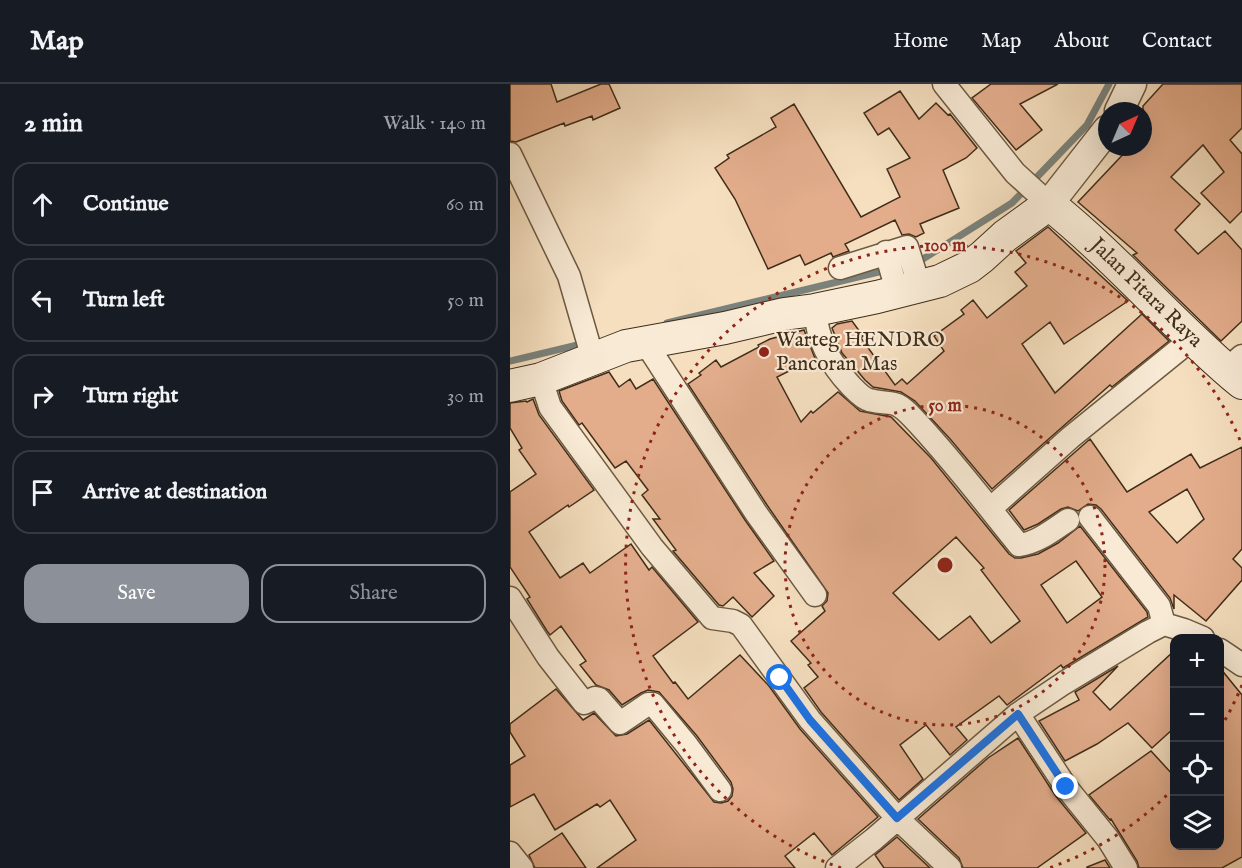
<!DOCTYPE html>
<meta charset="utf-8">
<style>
:root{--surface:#171b24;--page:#20242c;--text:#f1f3f6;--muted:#9ea1a6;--line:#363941;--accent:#8c9099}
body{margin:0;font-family:"IM FELL English",serif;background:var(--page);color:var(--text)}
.controls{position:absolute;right:18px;bottom:18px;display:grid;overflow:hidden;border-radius:12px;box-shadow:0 6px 24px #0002}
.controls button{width:54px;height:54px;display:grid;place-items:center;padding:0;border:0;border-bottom:2px solid var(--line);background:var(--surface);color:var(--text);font:30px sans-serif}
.compass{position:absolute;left:588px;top:18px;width:54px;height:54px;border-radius:50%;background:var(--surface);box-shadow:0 6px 24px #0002;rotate:44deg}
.stop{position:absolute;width:18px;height:18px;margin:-14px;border:4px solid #1a73e8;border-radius:50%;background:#fff}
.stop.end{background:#1a73e8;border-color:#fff;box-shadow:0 2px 6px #0008}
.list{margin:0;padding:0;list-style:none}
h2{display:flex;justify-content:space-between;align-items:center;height:78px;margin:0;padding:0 24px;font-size:26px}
h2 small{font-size:20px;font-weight:400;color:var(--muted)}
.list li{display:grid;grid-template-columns:39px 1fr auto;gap:18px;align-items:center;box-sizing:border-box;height:84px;margin:0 12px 12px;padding:0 12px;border:2px solid var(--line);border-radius:18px}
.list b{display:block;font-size:22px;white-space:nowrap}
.list em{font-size:20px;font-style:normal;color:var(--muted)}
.actions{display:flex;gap:12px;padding:18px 24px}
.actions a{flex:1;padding:14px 0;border:2px solid var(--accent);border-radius:18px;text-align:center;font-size:21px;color:var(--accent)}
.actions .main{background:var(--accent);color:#fff}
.icon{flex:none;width:33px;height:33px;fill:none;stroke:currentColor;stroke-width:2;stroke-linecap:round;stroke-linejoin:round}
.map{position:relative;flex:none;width:732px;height:784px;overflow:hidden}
header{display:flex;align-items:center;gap:36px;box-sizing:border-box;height:84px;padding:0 30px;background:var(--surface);border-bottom:2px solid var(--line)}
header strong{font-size:28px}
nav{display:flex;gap:33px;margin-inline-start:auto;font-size:21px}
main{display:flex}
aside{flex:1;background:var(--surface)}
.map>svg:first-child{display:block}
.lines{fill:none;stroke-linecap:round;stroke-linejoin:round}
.stream{stroke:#7a827b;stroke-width:7}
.building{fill:#e3ad8c;stroke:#402d19;stroke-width:1.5;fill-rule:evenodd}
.minor-casing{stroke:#6d5a42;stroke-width:25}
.tertiary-casing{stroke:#6d5a42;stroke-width:31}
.secondary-casing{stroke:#402d19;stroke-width:34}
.minor{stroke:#f8ead5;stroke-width:22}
.tertiary{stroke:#f8ead5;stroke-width:28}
.secondary{stroke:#f8ead5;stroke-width:32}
.route{stroke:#1a73e8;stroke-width:8}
.ring{fill:none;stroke:#8f2418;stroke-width:3;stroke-dasharray:3 6}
.poi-dot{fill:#8f2418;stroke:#f8ead5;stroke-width:2}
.labels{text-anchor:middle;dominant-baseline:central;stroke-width:4.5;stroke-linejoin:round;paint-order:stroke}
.street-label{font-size:21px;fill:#402d19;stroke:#f8ead5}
.poi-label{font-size:21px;fill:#402d19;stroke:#f8ead5;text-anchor:start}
.centre{fill:#8f2418;stroke:#f8ead5;stroke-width:3}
.ring-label{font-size:18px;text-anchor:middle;font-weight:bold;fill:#8f2418;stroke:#f8ead5;stroke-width:4.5;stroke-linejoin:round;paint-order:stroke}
</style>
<header>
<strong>Map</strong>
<nav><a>Home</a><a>Map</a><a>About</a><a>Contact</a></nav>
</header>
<main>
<aside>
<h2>2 min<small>Walk · 140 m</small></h2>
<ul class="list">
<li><svg class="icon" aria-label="ahead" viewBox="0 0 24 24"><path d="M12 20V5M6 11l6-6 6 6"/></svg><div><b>Continue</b></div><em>60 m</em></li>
<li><svg class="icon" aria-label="left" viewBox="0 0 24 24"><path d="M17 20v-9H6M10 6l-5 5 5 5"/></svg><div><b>Turn left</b></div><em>50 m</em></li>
<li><svg class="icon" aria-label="right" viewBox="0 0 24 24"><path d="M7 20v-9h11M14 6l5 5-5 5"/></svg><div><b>Turn right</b></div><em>30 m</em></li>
<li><svg class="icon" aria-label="arrive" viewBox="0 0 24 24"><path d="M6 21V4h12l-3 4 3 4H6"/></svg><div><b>Arrive at destination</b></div></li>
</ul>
<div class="actions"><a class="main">Save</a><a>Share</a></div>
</aside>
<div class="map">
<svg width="732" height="784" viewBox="0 0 732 784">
<rect width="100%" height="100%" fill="#f5dfbf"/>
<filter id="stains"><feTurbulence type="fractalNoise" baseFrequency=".00333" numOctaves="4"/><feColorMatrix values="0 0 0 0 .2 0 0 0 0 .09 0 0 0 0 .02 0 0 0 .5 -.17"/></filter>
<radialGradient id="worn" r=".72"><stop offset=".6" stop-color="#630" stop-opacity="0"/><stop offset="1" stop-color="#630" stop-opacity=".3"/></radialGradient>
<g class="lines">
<path class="stream" d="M405 180 502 119 577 41 599 0
M157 239 377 186
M0 277 76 259"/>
</g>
<path class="building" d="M0 0H41L47 18 91 0H99L110 24 83 36 82 32 55 42 54 39 6 58 0 57Z
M481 0H548L510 20 532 46 506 66 462 14Z
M653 0H732V44L720 56 732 70V127L720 139 691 109 714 88 693 61 661 93 690 120 665 146 688 170 715 147 732 166V237L711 257 623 171 627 169 568 118 620 63H633V22Z
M390 7 409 35 426 19 438 31 440 30 467 64 456 74 433 86 449 124 410 140 414 149 406 153 399 150 392 151 385 136 335 160 339 167 323 173 321 169 295 181 290 171 258 185 225 115 205 84 219 74 217 71 266 43 261 34 284 20 351 133 390 113 377 85 400 74 379 44 368 51 354 29Z
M538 143 618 217 554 260 540 238 512 260 545 309 632 230 659 257 602 303 600 301 482 405 441 356 405 317 391 308 363 303 355 296 332 269 322 244 327 240 342 237 353 252 351 254 385 301 392 295 397 300 434 267 424 252 454 230 451 226 463 216 477 234 517 202 505 188 516 179 506 167Z
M294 246 306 277 283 285 267 293 291 338 301 327 303 329 328 308 350 327 381 333 421 374 499 470 505 474H511L528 470 548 459 570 442 637 528 638 533 553 584 551 581 497 621 489 612 446 643 457 656 440 671 416 641 390 661 413 695 389 716 311 628 294 604 308 593 298 581 301 579 281 557 315 527 312 522 317 517 318 509 257 421 178 300 191 291 189 289 206 276 211 283 249 263 248 261 260 255ZM446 453 474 484 471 486 510 537 481 559 460 532 429 556 383 509ZM566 477 592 513 557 539 531 501Z
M99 288 109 303 120 295 126 305 143 295 235 436 264 477 244 489 264 512 242 533 223 513 213 522 209 521 163 467 166 466 143 435H150L132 411 138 406 116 377 105 384 72 339 69 341 52 317 49 307Z
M23 315 29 331 84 406 59 423 58 421 19 448 50 494 73 479 80 489 121 460 139 486 142 483 188 538 143 572 163 599 165 598 178 615 230 571 259 602 290 645 368 733 322 771 304 749 275 772 285 784H87L126 756 100 716 90 723 87 720 45 746 24 710 0 723V681L15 672 0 648V640L46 605 73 636 84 629 106 652 117 650 139 636 204 718 211 719 218 717 222 712 223 705 221 698 187 652 149 608 138 606 131 609 112 621 99 606 86 601 70 581 76 577 51 542 40 551 37 547 17 515 20 513 0 483V408L26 390 9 366 12 364 0 344V319L16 317 17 318Z
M580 355 617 408 681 370 690 384 732 363V465L723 475 732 484V496L696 537 664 511V525L660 514 591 425 586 421 578 420 568 427 558 423 551 425 528 440 514 446 499 426ZM677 405 694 435 667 459 639 428Z
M664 567V644L642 664 618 639 587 660 555 677 529 637 569 616 565 608 608 582 583 608 600 626Z
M710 584 732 611V773L712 784H629L627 777 601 735 600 736 579 711 641 667 664 692V762H710Z
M508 654 545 711 576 749 527 784H453L449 774 408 735 478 674Z
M52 749 76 784H25L19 771Z
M387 753 420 784H374L365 771Z
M595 776 600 784H577V783Z"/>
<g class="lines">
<defs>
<path id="minor" d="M434 0 505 89 539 120
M0 70 59 192 83 275
M376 168 387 207
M330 184 397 163 409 201
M305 226C307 256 320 280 341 302 346 307 352 314 359 316 383 322 383 313 403 334 441 374 475 419 509 461 527 459 543 446 558 436
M135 258 246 429 305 511
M716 286 732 272
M31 295 40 323 142 463 202 534 223 537 231 541 300 636 387 734 440 784
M480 425 561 353 682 255
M580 433 649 522 654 540
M0 514 38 573 74 619 85 614 89 615 110 639 138 620H143L176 660 210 706
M710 566 732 581
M508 630 556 703 598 755 616 784
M0 769 12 784
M327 784 364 755 508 630 554 599 638 548 654 540 674 546 693 554"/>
<path id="tertiary" d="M609 27 622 0
M539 120 597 46"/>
<path id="secondary" d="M0 302 31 295 116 262 215 244 274 230 305 226 367 213 430 197 459 183 472 173 495 152 539 120C608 175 664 243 732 299"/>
</defs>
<use href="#minor" class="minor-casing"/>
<use href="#tertiary" class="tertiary-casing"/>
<use href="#secondary" class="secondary-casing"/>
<use href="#minor" class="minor"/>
<use href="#tertiary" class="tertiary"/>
<use href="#secondary" class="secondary"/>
</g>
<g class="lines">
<path class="route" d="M270 594 300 636 387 734 508 630 556 703"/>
</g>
<g class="ring">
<circle cx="435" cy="481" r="160"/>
<path d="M732 601A320 320 0 0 1 711 643M663 705A320 320 0 0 1 539 784M331 784A320 320 0 1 1 732 361"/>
</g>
<circle class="poi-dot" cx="254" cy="268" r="6"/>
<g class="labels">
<g class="street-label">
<text transform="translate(636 209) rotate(44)">Jalan Pitara Raya</text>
</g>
<g class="poi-label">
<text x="266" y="256">Warteg HENDRO<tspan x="266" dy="24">Pancoran Mas</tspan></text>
</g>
</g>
<circle cx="435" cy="481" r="9" class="centre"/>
<g class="ring-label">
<text x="435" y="167">100 m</text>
<text x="435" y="327">50 m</text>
</g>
<rect width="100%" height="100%" filter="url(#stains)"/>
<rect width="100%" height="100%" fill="url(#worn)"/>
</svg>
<div class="controls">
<button>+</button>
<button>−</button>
<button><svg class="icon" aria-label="locate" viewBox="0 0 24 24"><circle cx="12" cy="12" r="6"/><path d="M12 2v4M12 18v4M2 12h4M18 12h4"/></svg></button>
<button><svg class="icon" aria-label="layers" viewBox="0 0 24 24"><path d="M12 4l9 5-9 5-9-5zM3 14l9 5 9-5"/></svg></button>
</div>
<svg class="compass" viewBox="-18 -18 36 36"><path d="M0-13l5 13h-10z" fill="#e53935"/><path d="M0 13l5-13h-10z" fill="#9ea1a6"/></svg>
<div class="stop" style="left:270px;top:594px"></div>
<div class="stop end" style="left:556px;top:703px"></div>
</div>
</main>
